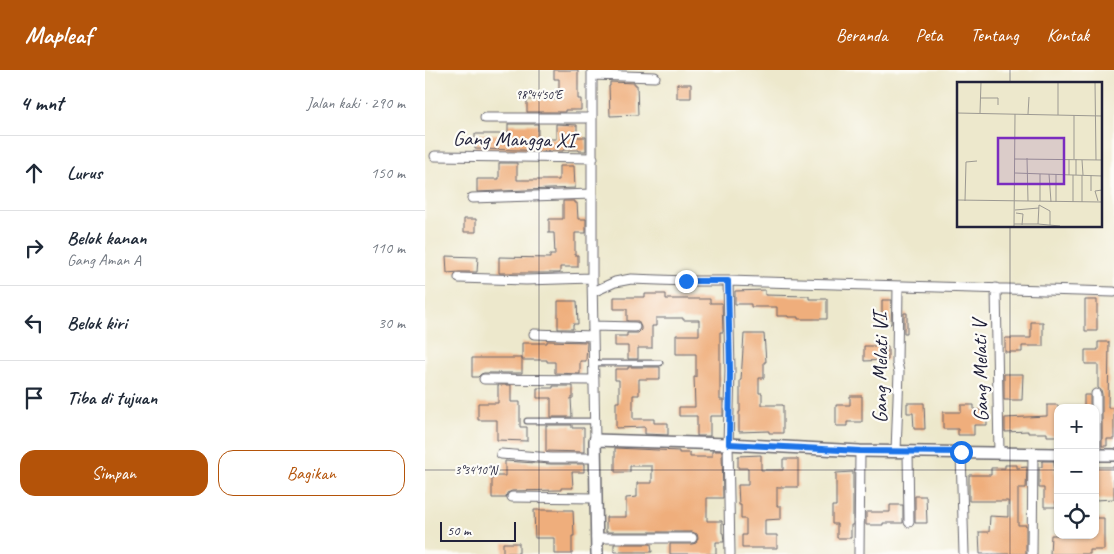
<!DOCTYPE html>
<html lang="id">
<meta charset="utf-8">
<style>
:root{--surface:#fff;--page:#f6f6f7;--text:#1f2937;--muted:#747a83;--line:#e0e1e3;--accent:#b45309}
body{margin:0;font-family:Caveat,sans-serif;background:var(--page);color:var(--text)}
.controls{position:absolute;right:15px;bottom:15px;display:grid;overflow:hidden;border-radius:10px;box-shadow:0 1px 4px #0004}
.controls button{width:45px;height:45px;display:grid;place-items:center;padding:0;border:0;border-bottom:1px solid var(--line);background:var(--surface);color:var(--text);font:25px sans-serif}
.scale{position:absolute;left:15px;bottom:12px;width:76px;box-sizing:border-box;padding-left:5px;border:2px solid #22223b;border-top:0;font-size:14px;line-height:18px;white-space:nowrap;color:#22223b;-webkit-text-stroke:4px #fdfcf7;paint-order:stroke}
.stop{position:absolute;width:15px;height:15px;margin:-11px;border:4px solid #1a73e8;border-radius:50%;background:#fff}
.stop.end{background:#1a73e8;border-color:#fff;box-shadow:0 1px 5px #0008}
.list{margin:0;padding:0;list-style:none}
h2{display:flex;justify-content:space-between;align-items:center;height:65px;margin:0;padding:0 20px;font-size:21px}
h2 small{font-size:16px;font-weight:400;color:var(--muted)}
.list li{display:grid;grid-template-columns:32px 1fr auto;gap:15px;align-items:center;box-sizing:border-box;height:75px;padding:0 20px;border-top:1px solid var(--line)}
.list b{display:block;font-size:19px;white-space:nowrap}
.list p{margin:0;font-size:16px;white-space:nowrap;color:var(--muted)}
.list em{font-size:16px;font-style:normal;color:var(--muted)}
.actions{display:flex;gap:10px;padding:15px 20px}
.actions a{flex:1;padding:11px 0;border:1px solid var(--accent);border-radius:15px;text-align:center;font-size:18px;color:var(--accent)}
.actions .main{background:var(--accent);color:#fff}
.icon{flex:none;width:28px;height:28px;fill:none;stroke:currentColor;stroke-width:2;stroke-linecap:round;stroke-linejoin:round}
.map{position:relative;flex:none;width:689px;height:484px;overflow:hidden}
header{display:flex;align-items:center;gap:30px;box-sizing:border-box;height:70px;padding:0 25px;background:var(--accent);color:#fff}
header strong{font-size:24px}
nav{display:flex;gap:28px;margin-inline-start:auto;font-size:18px}
main{display:flex}
aside{flex:1;background:var(--surface)}
.map>svg:first-child{display:block}
.building{fill:#efae7b}
.lines{fill:none;stroke-linecap:round;stroke-linejoin:round}
.service-casing{stroke:#69676e;stroke-width:7}
.minor-casing{stroke:#69676e;stroke-width:11}
.tertiary-casing{stroke:#69676e;stroke-width:14}
.service{stroke:#fff;stroke-width:4.5}
.minor{stroke:#fff;stroke-width:9}
.tertiary{stroke:#fff;stroke-width:11}
.route{stroke:#1a73e8;stroke-width:6}
.ticks{fill:none;stroke:#22223b;stroke-width:1;stroke-opacity:0.45}
.labels{text-anchor:middle;dominant-baseline:central;stroke-width:4.5;stroke-linejoin:round;paint-order:stroke}
.street-label{font-size:21px;fill:#22223b;stroke:#fdfcf7}
.inset-road{fill:none;stroke:#9c9992;stroke-width:1}
.view{fill:#7b2cbf;fill-opacity:0.15;stroke:#7b2cbf;stroke-width:2.5}
.inset-edge{fill:none;stroke:#22223b;stroke-width:2.5}
.ticks-label{font-size:12px;text-anchor:middle;fill:#22223b;stroke:#fdfcf7;stroke-width:4.5;stroke-linejoin:round;paint-order:stroke}
</style>
<header>
<strong>Mapleaf</strong>
<nav><a>Beranda</a><a>Peta</a><a>Tentang</a><a>Kontak</a></nav>
</header>
<main>
<aside>
<h2>4 mnt<small>Jalan kaki · 290 m</small></h2>
<ul class="list">
<li><svg class="icon" aria-label="ahead" viewBox="0 0 24 24"><path d="M12 20V5M6 11l6-6 6 6"/></svg><div><b>Lurus</b></div><em>150 m</em></li>
<li><svg class="icon" aria-label="right" viewBox="0 0 24 24"><path d="M7 20v-9h11M14 6l5 5-5 5"/></svg><div><b>Belok kanan</b><p>Gang Aman A</p></div><em>110 m</em></li>
<li><svg class="icon" aria-label="left" viewBox="0 0 24 24"><path d="M17 20v-9H6M10 6l-5 5 5 5"/></svg><div><b>Belok kiri</b></div><em>30 m</em></li>
<li><svg class="icon" aria-label="arrive" viewBox="0 0 24 24"><path d="M6 21V4h12l-3 4 3 4H6"/></svg><div><b>Tiba di tujuan</b></div></li>
</ul>
<div class="actions"><a class="main">Simpan</a><a>Bagikan</a></div>
</aside>
<div class="map">
<svg width="689" height="484" viewBox="0 0 689 484">
<rect width="100%" height="100%" fill="#fdfcf7"/>
<filter id="ink" filterUnits="userSpaceOnUse"><feTurbulence type="fractalNoise" baseFrequency=".02" numOctaves="2"/><feDisplacementMap in="SourceGraphic" scale="10" xChannelSelector="R" yChannelSelector="G"/><feConvolveMatrix kernelMatrix="1 2 1 2 8 2 1 2 1" color-interpolation-filters="sRGB"/></filter>
<filter id="wash" filterUnits="userSpaceOnUse"><feTurbulence type="fractalNoise" baseFrequency=".0096" numOctaves="4" result="noise"/><feDisplacementMap in="SourceGraphic" scale="20" xChannelSelector="R" yChannelSelector="G"/><feGaussianBlur stdDeviation="1.12" result="paint"/><feColorMatrix in="noise" values="0 0 0 0 0 0 0 0 0 0 0 0 0 0 0 0 0 1.4 0 .05"/><feComposite in="paint" operator="in"/></filter>
<g filter="url(#wash)">
<rect width="100%" height="100%" fill="#ede8cc"/>
<g id="blocks">
<path class="building" d="M129 0H153V29H156V40H140V42H102V30L134 29V9H129Z
M185 12 210 13V15H212L213 45 185 46 184 16H185Z
M252 14H266V28H252Z
M83 54H113V69H131V54L152 55V67H161V81H154V80H138V81L50 79V64H83Z
M74 93H92V110H134V96H149L150 118 52 122V109H74Z
M138 131H150V133H152L153 149H161V163H150V185H153V197H135V203H74V187L125 188V185H130L129 163H124V149H138Z
M39 149H51V162H39Z
M21 186 53 187 52 202H34L22 203Z
M340 220V225L384 226V229H402V249H373V247H363V246H352V237H326V234H310V221Z
M220 224H241V229H285V233H297L298 262H295V330H298V346H285V366H272V346H254V337H270L269 307H271V284H251V265H274V250H258V248H231V256H227V278H213V289H203V276H190V266H202V263H213L216 260V257L213 251H202V239H189V227H220Z
M457 230H467L466 254H457Z
M660 230H672V261H660Z
M133 231H152L153 254H148V259H133Z
M479 243H482V263H479Z
M606 252H618V276H597V282H580V268H606Z
M319 264H339L341 292H339V308H334V323H337V335H358V363H344V361L314 362V342H315V310H316Z
M122 271 162 272 161 291H155V304L130 303V292H122V290H97V273H122Z
M673 272H684L683 338H689V369H682V376H677V324L676 320 673 318V294H660V280H673Z
M439 276H463V290L439 291Z
M47 288H97V303H59L56 304 53 307H47Z
M203 297H235V309H214V325H208V349H229V353H243V365L220 364V357L191 358V332H194V310H190V299H203Z
M579 304H598L597 330H579Z
M73 315H86V332H95V357H102V371L72 370V350H53V333H73Z
M128 316H148V328H146L147 347H126V328H112V318H128Z
M659 325H665V338H659Z
M425 326H437V352H422V356H411V335H425Z
M482 333H499L500 359H489L488 343H482Z
M536 335H549V340H562V355H549V365H533V359H518V342H536Z
M622 335H633V366H622V363H603V361L580 362V348L622 346Z
M121 355H147V358H159V382L121 381Z
M190 378 254 381V383H265V387H287V381H297L298 428H282V451H297V463H298L299 472H291V484H245V474H267L271 473 273 468 272 464 267 462H181V447H201V428L212 427V413H227V396H205V402H190Z
M336 385V400H358V389H373V417H352V436H356V449L340 450V465H352V478H317V465H321V449H316V435H314L313 415H323V398H313V386Z
M80 391 126 394H159V402H147L148 418H136V420L87 421 82 423 81 428H67V406H80Z
M617 391H629L631 437H619V418H614V397H617Z
M580 395H592V398L602 397 601 418H593V455H601V484H555L554 462H564L565 446 583 447V431H544V405H566V398H580Z
M670 397H689V429L670 430Z
M428 402V455H426V468H412V454H407V436H411V403Z
M490 426H501L502 453H490Z
M465 435H478V453H458V455H441V442H465Z
M109 440H148L149 466H147V484H129V468H110Z
M670 448H679V480H665V484H625L626 465H670Z
M78 473H94V483H78Z
M189 474H226L227 482H189Z"/>
</g>
</g>
<g filter="url(#ink)">
<use href="#blocks" fill-opacity="0" stroke="#69676e" stroke-width="1"/>
<g class="lines">
<defs>
<path id="service" d="M169 293H235
M102 351H169"/>
<path id="minor" d="M167 0V208L170 370
M167 5 230 7
M60 48H167
M10 86 168 88
M47 128 167 124
M34 208 101 210 167 208
M303 211 305 301 303 374 305 484
M571 218 574 383
M168 222 190 212 206 209 261 211H303L689 222
M168 256 210 257
M109 264 168 266
M59 309 169 310
M471 381 474 302 472 293 473 216
M483 381 484 452
M536 383 539 484
M76 384 126 388H170
M671 385V324
M87 427 171 428
M171 468H267
M434 484 435 381
M607 484 608 383"/>
<path id="tertiary" d="M670 385H689
M172 484 170 370 303 374 435 381 633 384"/>
</defs>
<use href="#service" class="service-casing"/>
<use href="#minor" class="minor-casing"/>
<use href="#tertiary" class="tertiary-casing"/>
<use href="#service" class="service"/>
<use href="#minor" class="minor"/>
<use href="#tertiary" class="tertiary"/>
</g>
</g>
<g class="lines" filter="url(#ink)">
<path class="route" d="M261 211H303L305 301 304 374 435 381 536 382"/>
</g>
<path class="ticks" d="M114 0V484M585 0V14M585 156V484M0 400H633M670 400H689"/>
<g class="labels">
<g class="street-label">
<text transform="translate(89 69) rotate(1)">Gang Mangga XI</text>
<text transform="translate(455 298) rotate(-90)">Gang Melati VI</text>
<text transform="translate(555 301) rotate(-91)">Gang Melati V</text>
</g>
</g>
<g transform="translate(532 12)">
<rect width="145" height="145" fill="#ede8cc"/>
<path class="inset-road" d="M138 0 139 78M24 16H41V23M0 31 145 34M23 31 24 0M71 32 72 15M101 33V0M117 33V77M70 76 71 119M57 77 145 78M112 77V93M125 78 126 93M58 91 145 94M92 92 94 120M116 93V120M119 93V77M125 93V120M134 93V109M0 118 145 120M8 119 9 80 20 79M83 119V92M141 119 138 109 145 108M99 120V92M58 128 82 126M59 131 66 132 65 143M57 142H81L82 123 93 129V143M81 142 103 144M57 145 58 32"/>
<path class="view" d="M41 56H107V102H41Z"/>
<rect width="145" height="145" class="inset-edge"/>
</g>
<g class="ticks-label">
<text x="114" y="29">98°44'50"E</text>
<text x="51" y="404">3°34'10"N</text>
</g>
</svg>
<div class="controls">
<button>+</button>
<button>−</button>
<button><svg class="icon" aria-label="locate" viewBox="0 0 24 24"><circle cx="12" cy="12" r="6"/><path d="M12 2v4M12 18v4M2 12h4M18 12h4"/></svg></button>
</div>
<div class="scale">50 m</div>
<div class="stop" style="left:536px;top:382px"></div>
<div class="stop end" style="left:261px;top:211px"></div>
</div>
</main>
